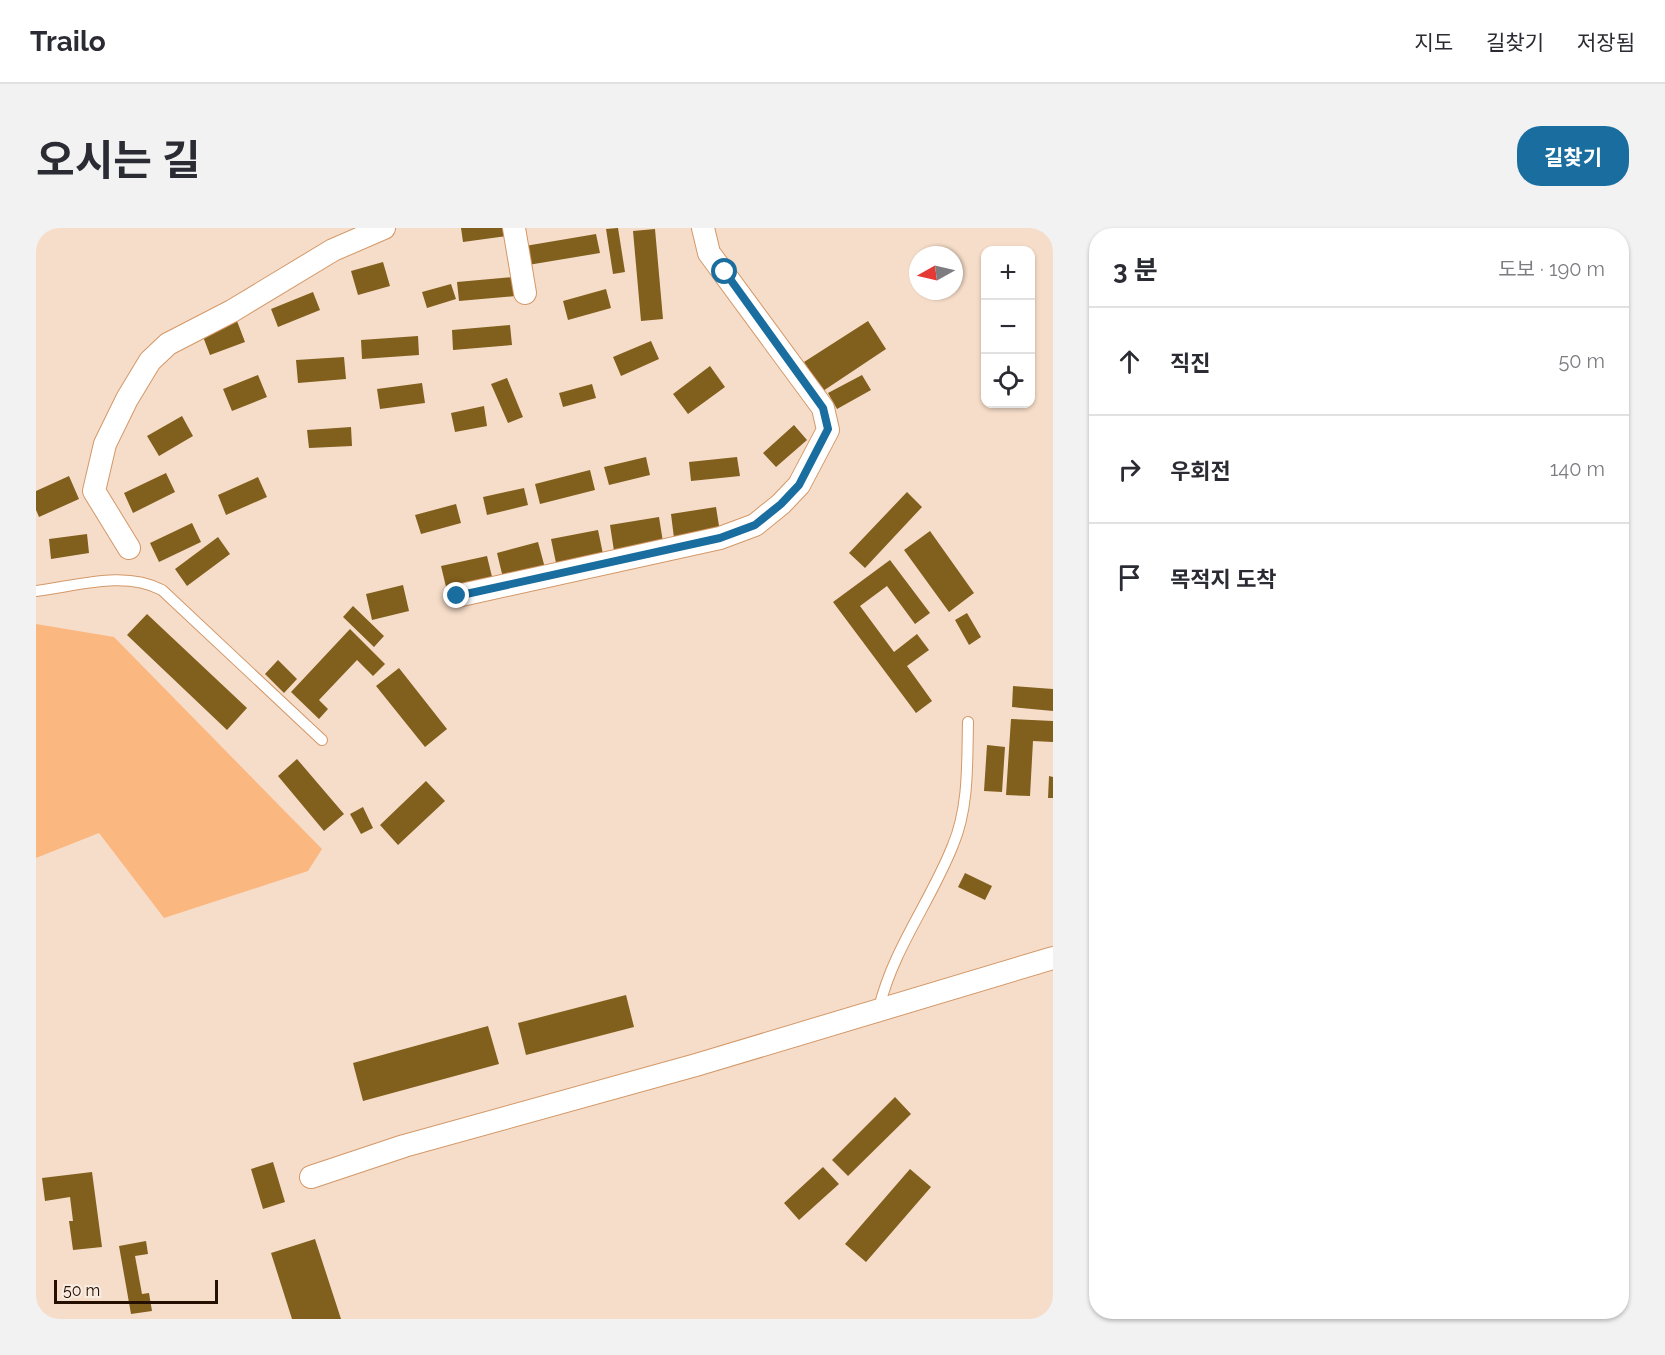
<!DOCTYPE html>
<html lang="ko">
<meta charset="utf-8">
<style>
:root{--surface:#fff;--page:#f2f2f3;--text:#2b2b33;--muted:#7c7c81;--line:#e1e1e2;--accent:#1a6e9f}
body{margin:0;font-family:Raleway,"Noto Sans KR",sans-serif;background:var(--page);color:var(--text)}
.controls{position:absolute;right:18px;top:18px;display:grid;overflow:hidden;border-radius:12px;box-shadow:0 2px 4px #0004}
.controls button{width:54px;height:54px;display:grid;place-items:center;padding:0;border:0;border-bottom:2px solid var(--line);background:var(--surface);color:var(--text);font:30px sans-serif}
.compass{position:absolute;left:873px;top:18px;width:54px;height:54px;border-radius:50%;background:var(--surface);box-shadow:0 2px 4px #0004;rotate:262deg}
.scale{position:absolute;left:18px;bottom:15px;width:164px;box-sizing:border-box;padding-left:6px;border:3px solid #240f00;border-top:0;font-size:16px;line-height:21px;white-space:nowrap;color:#240f00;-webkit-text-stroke:4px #f9ede3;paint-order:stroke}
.stop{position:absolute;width:18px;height:18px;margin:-14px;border:4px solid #1a6e9f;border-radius:50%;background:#fff}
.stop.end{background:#1a6e9f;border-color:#fff;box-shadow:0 2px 6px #0008}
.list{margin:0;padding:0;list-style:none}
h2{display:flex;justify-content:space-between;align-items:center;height:78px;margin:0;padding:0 24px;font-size:26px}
h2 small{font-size:20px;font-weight:400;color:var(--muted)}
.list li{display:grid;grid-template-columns:39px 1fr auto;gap:18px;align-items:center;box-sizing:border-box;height:108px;padding:0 24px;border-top:2px solid var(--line)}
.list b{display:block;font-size:22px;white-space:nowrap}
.list em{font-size:20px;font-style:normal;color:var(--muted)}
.icon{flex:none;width:33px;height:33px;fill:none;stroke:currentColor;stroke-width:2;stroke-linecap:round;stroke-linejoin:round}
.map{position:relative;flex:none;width:1017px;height:1091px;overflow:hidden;border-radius:24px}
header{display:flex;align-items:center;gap:36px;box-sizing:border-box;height:84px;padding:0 30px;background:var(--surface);border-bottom:2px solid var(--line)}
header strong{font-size:28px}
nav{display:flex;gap:33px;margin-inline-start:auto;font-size:21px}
.intro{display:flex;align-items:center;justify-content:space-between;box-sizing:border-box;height:144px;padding:0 36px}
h1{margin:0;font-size:42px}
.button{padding:15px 27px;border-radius:24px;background:var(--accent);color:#fff;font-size:21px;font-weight:700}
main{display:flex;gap:36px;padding:0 36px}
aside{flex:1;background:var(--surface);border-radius:24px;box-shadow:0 2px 4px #0004}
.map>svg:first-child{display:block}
.green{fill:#fbb780}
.building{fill:#815f1c}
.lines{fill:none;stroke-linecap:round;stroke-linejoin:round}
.service-casing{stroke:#d39868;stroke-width:12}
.minor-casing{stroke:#d39868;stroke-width:24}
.service{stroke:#fff;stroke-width:10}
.minor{stroke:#fff;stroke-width:22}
.route{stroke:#1a6e9f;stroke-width:8}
</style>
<header>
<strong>Trailo</strong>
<nav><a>지도</a><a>길찾기</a><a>저장됨</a></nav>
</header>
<div class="intro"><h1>오시는 길</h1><a class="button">길찾기</a></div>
<main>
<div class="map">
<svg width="1017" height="1091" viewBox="0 0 1017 1091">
<rect width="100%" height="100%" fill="#f6ddc9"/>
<path class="green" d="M0 396 78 409 286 621 272 643 128 690 63 605 0 630Z"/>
<path class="building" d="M425 0H470L471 8 427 14Z
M582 0 589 44 577 46 570 1Z
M619 1 627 91 605 93 597 3Z
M560 6 564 25 492 37 489 18Z
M347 34 354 58 322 67 315 43Z
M478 49 480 68 423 73 421 54Z
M415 56 420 71 391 80 386 64Z
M570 61 575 80 532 92 527 73Z
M277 64 284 82 242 99 235 81Z
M201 93 209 114 174 127 166 106Z
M832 93 850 121 787 163 768 134Z
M474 97 476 117 417 122 416 102Z
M382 108 383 127 326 131 325 112Z
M615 113 623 131 585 148 577 129Z
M308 129 310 151 262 155 260 132Z
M674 138 689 159 652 186 637 166Z
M222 147 231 169 196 183 187 161Z
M826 147 835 162 801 181 792 165Z
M471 150 487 189 472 195 455 156Z
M386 155 389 175 344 181 341 161Z
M556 156 560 170 527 179 523 165Z
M448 178 451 198 419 204 415 185Z
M146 188 157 208 123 228 111 208Z
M758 197 771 212 740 239 727 225Z
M315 199 316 218 273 220 271 202Z
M610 229 614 247 573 257 568 239Z
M701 229 704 248 655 253 653 234Z
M554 242 559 262 504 276 499 256Z
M130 245 139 264 97 285 88 265Z
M33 248 43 271 3 289 0 282V263Z
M222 249 231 269 190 287 182 267Z
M488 260 492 277 451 287 447 269Z
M871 264 886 279 829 340 813 325Z
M420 276 425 295 385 306 379 287Z
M680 279 684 304 638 310 635 286Z
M623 289 627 314 578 323 574 297Z
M156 295 165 314 123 334 114 315Z
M562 302 567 326 520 335 515 311Z
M894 303 938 365 913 384 868 322Z
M51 306 53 325 15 331 13 311Z
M182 309 194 326 151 358 139 341Z
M502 314 509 340 467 350 461 325Z
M451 328 457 353 411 363 405 338Z
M854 332 894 385 879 396 851 358 824 378 858 424 881 406 893 422 871 438 896 473 880 485 797 374Z
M367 357 373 383 336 392 330 366Z
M317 378 348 408 338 419 307 389Z
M931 385 945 409 933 417 919 392Z
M111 386 211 480 191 502 91 407Z
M314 401 349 436 337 448 321 432 283 472 292 481 283 491 255 464Z
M242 432 261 451 248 465 229 446Z
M363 440 411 501 389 519 340 458Z
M977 458 1017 461V483L976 479Z
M975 491 1017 493V514L997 513 994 568 970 567Z
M951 517 969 519 966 564 948 563Z
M261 531 308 586 288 603 242 548Z
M1013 548 1017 549V570H1012Z
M390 553 409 573 362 617 344 597Z
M327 579 337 600 325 606 314 586Z
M929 645 956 658 949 672 922 659Z
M590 767 598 799 490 827 482 795Z
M452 798 463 836 327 873 317 835Z
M859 869 875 886 812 948 796 932Z
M237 934 249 974 227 981 215 941Z
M787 939 803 956 763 992 748 975Z
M874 941 895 959 830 1034 809 1016Z
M56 944 66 1019 37 1022 33 993H37L34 969 9 973 6 950Z
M279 1011 305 1091H256L235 1025Z
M110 1013 112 1026 99 1028 106 1066 113 1065 116 1083 95 1086 83 1018Z"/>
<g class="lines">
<defs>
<path id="service" d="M0 363C41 358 88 342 126 362L286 512
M843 780C857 721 895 673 917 617 933 579 931 535 932 494"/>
<path id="minor" d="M478 0 489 65
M93 320 58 263 69 216 91 171 114 133 132 116 196 83 297 22 348 0
M421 368 684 310 719 297 745 276 763 257 792 202 787 180 673 25 667 0
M275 949 368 918 660 837 1017 730"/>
</defs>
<use href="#service" class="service-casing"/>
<use href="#minor" class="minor-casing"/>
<use href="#service" class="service"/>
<use href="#minor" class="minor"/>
</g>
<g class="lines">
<path class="route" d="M421 368 684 310 719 297 745 276 763 257 792 201 787 180 689 44"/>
</g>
</svg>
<div class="controls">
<button>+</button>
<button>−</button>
<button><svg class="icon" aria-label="locate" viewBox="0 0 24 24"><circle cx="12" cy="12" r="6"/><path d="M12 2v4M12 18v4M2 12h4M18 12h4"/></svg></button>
</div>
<svg class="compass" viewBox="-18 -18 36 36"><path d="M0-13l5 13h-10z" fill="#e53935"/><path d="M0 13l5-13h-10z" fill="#7c7c81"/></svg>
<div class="scale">50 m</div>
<div class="stop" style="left:689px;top:44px"></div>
<div class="stop end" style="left:421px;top:368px"></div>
</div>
<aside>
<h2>3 분<small>도보 · 190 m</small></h2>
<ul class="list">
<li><svg class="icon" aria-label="ahead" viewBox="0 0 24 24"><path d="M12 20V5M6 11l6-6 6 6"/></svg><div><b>직진</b></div><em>50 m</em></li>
<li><svg class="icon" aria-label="right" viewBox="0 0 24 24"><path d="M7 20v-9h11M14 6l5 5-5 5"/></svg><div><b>우회전</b></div><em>140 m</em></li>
<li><svg class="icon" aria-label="arrive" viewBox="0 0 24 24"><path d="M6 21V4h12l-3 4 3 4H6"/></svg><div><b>목적지 도착</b></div></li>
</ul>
</aside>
</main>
